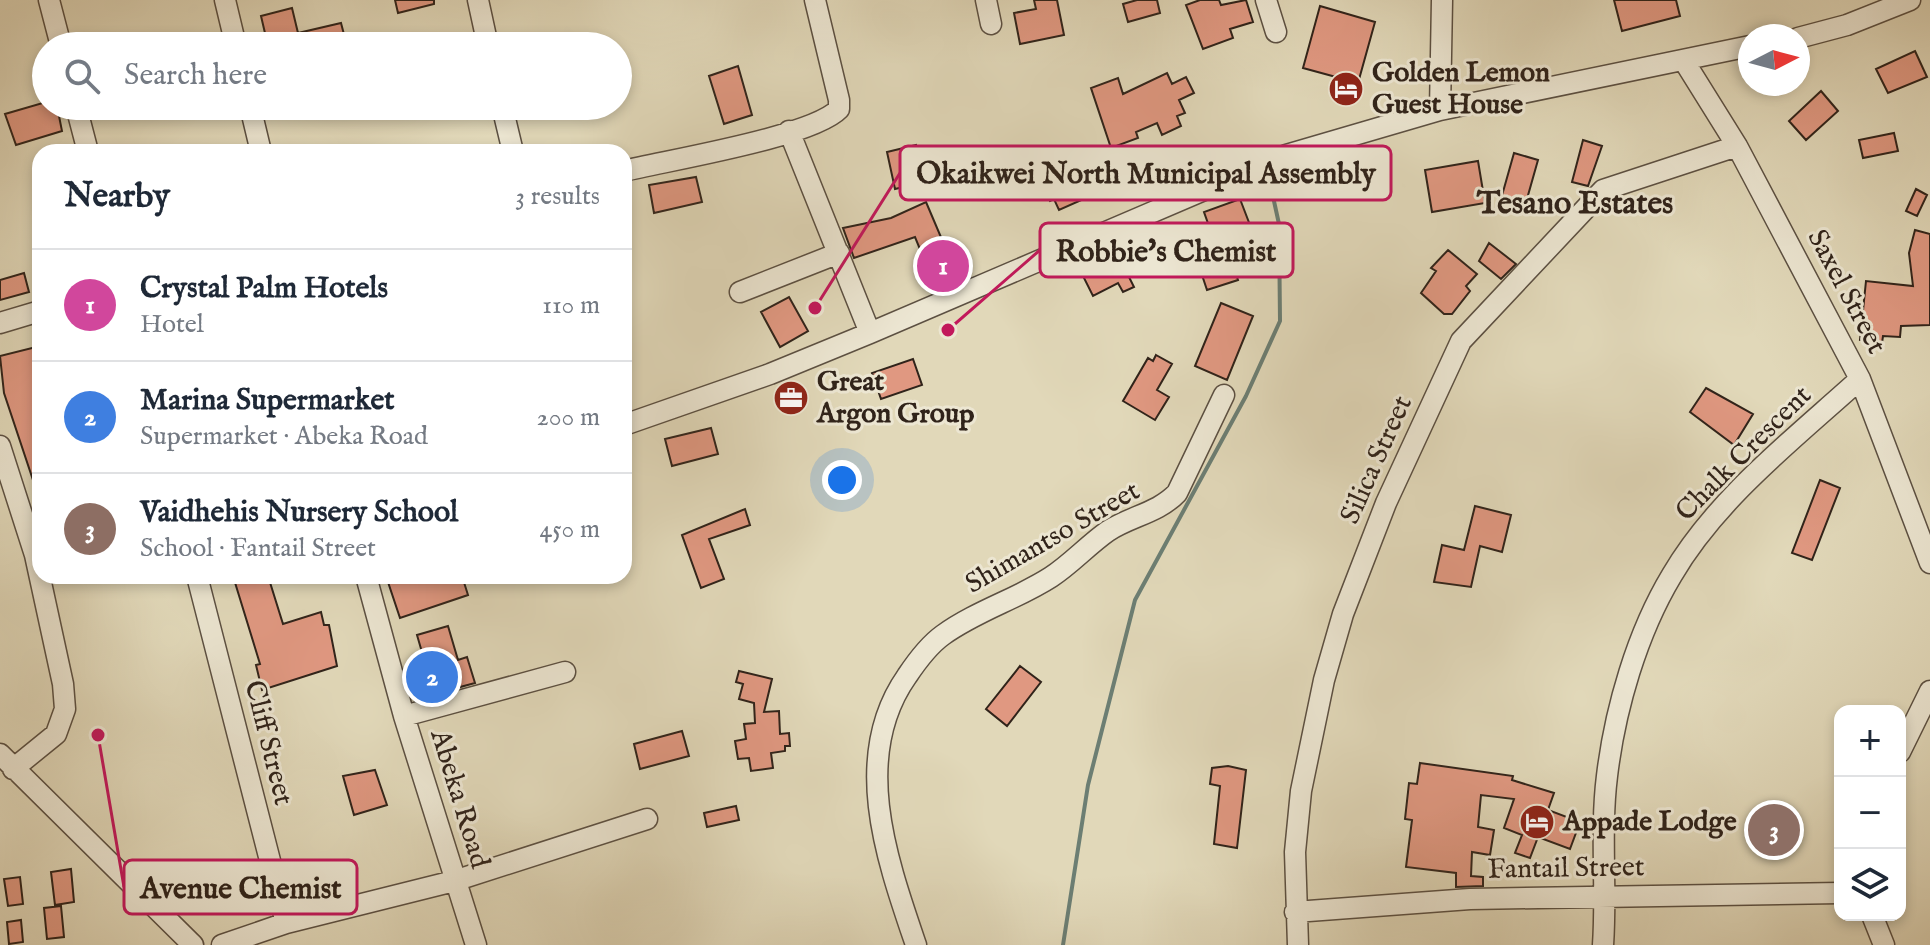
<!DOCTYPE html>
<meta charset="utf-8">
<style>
:root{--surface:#fff;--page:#f6f6f7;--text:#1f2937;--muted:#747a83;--line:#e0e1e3;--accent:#8f2418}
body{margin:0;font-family:"IM FELL English",serif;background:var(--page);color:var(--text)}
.controls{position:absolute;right:24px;bottom:24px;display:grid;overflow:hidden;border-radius:16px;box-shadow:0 4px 12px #0003}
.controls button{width:72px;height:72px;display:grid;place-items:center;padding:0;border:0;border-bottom:2px solid var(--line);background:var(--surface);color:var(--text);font:40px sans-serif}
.compass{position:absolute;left:1738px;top:24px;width:72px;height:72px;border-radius:50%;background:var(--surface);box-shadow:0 4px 12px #0003;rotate:84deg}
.you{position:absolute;left:842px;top:480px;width:28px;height:28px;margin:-20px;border:6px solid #fff;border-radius:50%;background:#1a73e8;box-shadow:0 0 0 12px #1a73e833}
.badge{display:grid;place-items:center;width:52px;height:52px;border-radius:50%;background:var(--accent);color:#fff;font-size:26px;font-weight:700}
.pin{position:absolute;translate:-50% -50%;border:4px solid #fff;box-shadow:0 2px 8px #0006}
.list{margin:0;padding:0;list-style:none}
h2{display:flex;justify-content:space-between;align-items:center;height:104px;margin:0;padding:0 32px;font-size:34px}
h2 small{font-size:26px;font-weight:400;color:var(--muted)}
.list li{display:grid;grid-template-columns:52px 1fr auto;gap:24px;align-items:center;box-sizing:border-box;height:112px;padding:0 32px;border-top:2px solid var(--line)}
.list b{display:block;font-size:30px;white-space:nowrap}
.list p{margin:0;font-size:26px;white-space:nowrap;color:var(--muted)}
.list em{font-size:26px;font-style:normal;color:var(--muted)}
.icon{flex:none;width:44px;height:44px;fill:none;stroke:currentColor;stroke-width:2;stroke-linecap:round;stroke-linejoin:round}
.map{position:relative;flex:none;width:1930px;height:945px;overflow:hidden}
.search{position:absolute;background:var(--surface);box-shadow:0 4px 12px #0003;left:32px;top:32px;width:600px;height:88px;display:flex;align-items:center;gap:20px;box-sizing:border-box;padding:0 28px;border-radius:44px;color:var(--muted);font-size:30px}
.panel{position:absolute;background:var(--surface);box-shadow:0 4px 12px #0003;left:32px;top:144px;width:600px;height:440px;border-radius:24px}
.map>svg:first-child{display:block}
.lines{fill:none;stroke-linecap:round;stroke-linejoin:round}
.stream{stroke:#6c7e73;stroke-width:4}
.building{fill:#e09881;stroke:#30231a;stroke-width:2}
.minor-casing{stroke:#5c5042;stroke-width:23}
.minor{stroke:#ece6d2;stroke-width:20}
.labels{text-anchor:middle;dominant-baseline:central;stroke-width:6;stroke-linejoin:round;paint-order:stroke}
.poi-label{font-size:28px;font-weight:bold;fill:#30231a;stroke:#ece6d2;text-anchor:start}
.street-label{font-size:28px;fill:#30231a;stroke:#ece6d2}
.quarter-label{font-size:32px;font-weight:bold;fill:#30231a;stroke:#ece6d2}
.leader{fill:none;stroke:#c2185b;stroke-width:3}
.callout-dot{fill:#c2185b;stroke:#ece6d2;stroke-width:3}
.callout{fill:#ece6d2;stroke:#c2185b;stroke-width:3}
.callout-label{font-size:30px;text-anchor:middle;font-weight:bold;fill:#30231a}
</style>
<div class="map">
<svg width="1930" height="945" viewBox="0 0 1930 945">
<rect width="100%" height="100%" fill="#e1d8b9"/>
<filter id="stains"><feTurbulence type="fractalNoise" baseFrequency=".0025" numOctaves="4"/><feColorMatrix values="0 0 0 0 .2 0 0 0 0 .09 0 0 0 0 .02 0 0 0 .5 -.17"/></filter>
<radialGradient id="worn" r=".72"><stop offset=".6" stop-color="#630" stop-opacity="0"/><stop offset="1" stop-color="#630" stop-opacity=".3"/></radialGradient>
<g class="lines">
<path class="stream" d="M1063 945 1088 785 1135 600 1246 396 1280 321 1279 224 1270 183"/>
</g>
<path class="building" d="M395 0H434V4L398 13Z
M1034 0H1057L1064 35 1020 44 1014 13 1036 9Z
M1137 0H1157L1160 13 1128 22 1123 4Z
M1200 0H1219L1221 5 1246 0 1253 22 1230 29 1233 38 1203 49 1186 5Z
M1614 0H1676L1680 16 1622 31Z
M1320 6 1375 22 1358 83 1303 68Z
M292 8 298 33 341 23 347 46H268L261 16Z
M1915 51 1927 77 1888 93 1876 69Z
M738 66 752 115 724 124 709 76Z
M1167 73 1172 84 1186 77 1194 93 1179 100 1185 113 1177 116 1181 126 1162 135 1157 123 1136 132 1138 138 1111 148 1091 88 1118 78 1123 94Z
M1821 91 1838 111 1806 140 1789 121Z
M46 102V106H57L62 131 16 145 5 114Z
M1894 133 1898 151 1863 158 1859 140Z
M1583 140 1602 146 1588 186 1572 182Z
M916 145 925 182 895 189 887 152Z
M1514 153 1538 160 1523 213 1499 206Z
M1478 161 1485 203 1432 212 1425 170Z
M1080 162 1095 194 1059 210 1054 199 1050 201 1041 180Z
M696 177 702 202 654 213 649 185Z
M1916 189 1927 195 1917 216 1906 211Z
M1240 199 1253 233 1216 246 1204 212Z
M926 202 946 249 924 259 915 237 854 258 843 228 891 218Z
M1915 230 1930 234V325L1901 326 1900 337 1883 336 1882 343 1860 340 1866 281 1913 286 1909 253Z
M1489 243 1516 264 1501 279 1479 261Z
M1448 250 1477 274 1466 286 1470 291 1452 314H1444L1421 293 1436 271 1431 268Z
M1117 253 1134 287 1123 292 1118 283 1093 296 1083 276 1108 263 1106 259Z
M1229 253 1238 280 1207 290 1198 263Z
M24 273 29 292 0 300V280Z
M789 297 808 331 780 347 761 312Z
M1221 303 1253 316 1227 380 1195 366Z
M40 346V495H38L4 393 0 356Z
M1156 355 1172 364 1157 390 1169 397 1155 420 1123 401 1148 358 1153 361Z
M913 359 922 385 881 399 872 373Z
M1706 388 1753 414 1734 445 1690 412Z
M711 428 718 454 672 466 665 439Z
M1820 480 1840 488 1812 560 1792 553Z
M1475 506 1511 515 1502 552 1480 546 1471 587 1434 582 1442 545 1464 550Z
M745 509 750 525 709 539 724 579 701 588 682 535Z
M233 576H268L283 624 321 612 324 625H329L337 666 262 690 256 665 260 664Z
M386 576H462L468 595 400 618Z
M448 626 458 660 467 657 475 683 423 697 416 676 428 673 417 635Z
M1020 666 1041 682 1007 726 986 709Z
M739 671 772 679 764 712 779 711 780 734 789 733 790 746H785V751L771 753 773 768 751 771 749 758 738 759 735 741 746 739 744 724 755 723 754 703 739 699 743 684 736 682Z
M682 731 689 756 640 769 634 744Z
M1420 763 1513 776 1512 780 1554 793 1548 810 1580 822 1570 849 1538 837 1530 858 1515 853 1522 835 1504 828 1514 799 1481 795 1478 827 1494 830 1490 855 1472 852 1471 876 1483 877V886L1456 887V873L1406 867 1412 820 1405 819 1409 783 1417 784Z
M1228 766 1246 770 1237 848 1214 844 1220 786 1210 784 1212 768Z
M375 770 387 805 354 815 343 776Z
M736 806 739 820 707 827 704 813Z
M71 869 74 902 55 905 51 872Z
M20 877 23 904 8 906 4 879Z
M61 906 64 937 47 939 44 908Z
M21 920 23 942 9 944 7 922Z"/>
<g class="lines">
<defs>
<path id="minor" d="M49 0 61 46
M225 0 236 46
M478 0 488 46
M986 0 991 24
M1266 0 1276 32
M1798 38 1847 25 1910 0
M1684 61 1737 146 1860 379 1930 563
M76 106 88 152
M250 106 261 152
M502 106 513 152
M1440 110 1442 0
M789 131 870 333
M624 171C669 160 812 137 839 109V100L815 0
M740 292 839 253
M0 323 40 311
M624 425 770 374 870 333 1286 155 1440 110 1750 46
M0 446 35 555 63 684 65 709 56 734 13 769
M197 576 286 923
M366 576 404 716 476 945
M404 716 565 672
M1900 752 1930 691
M0 754 193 945
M1295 912 1470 899 1840 893
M1872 915 1884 945
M222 945 286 923 454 881 647 819
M916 945C887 860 850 757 907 676 917 661 929 645 943 635 976 611 1017 599 1051 577 1071 564 1088 545 1108 531 1131 516 1158 513 1177 493L1224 395
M1298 945 1295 852 1301 791 1324 680 1343 614 1386 503 1461 341 1603 190 1737 146
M1603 945C1607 889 1600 832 1607 776 1615 709 1637 633 1672 575 1717 498 1795 438 1860 379"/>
</defs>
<use href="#minor" class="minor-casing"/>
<use href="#minor" class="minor"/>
</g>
<defs>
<symbol id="hotel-disc" viewBox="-11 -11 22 22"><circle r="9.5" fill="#8f2418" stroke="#ece6d2"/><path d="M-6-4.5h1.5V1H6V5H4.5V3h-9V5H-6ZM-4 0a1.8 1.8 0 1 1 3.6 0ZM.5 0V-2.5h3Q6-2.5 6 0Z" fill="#fff"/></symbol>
<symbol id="office-disc" viewBox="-11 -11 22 22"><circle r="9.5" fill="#8f2418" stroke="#ece6d2"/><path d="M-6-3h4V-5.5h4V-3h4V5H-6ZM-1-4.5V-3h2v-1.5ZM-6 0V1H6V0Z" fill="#fff"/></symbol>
</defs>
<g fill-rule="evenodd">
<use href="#hotel-disc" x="1326" y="69" width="40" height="40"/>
<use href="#office-disc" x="771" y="378" width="40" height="40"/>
<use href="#hotel-disc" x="1517" y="802" width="40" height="40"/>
</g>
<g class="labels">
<g class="poi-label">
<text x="1372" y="73">Golden Lemon<tspan x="1372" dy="32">Guest House</tspan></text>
<text x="817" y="382">Great<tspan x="817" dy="32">Argon Group</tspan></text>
<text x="1563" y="822">Appade Lodge</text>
</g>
<g class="street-label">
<text transform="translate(1846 292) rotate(62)">Saxel Street</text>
<text transform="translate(1744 454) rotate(-45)">Chalk Crescent</text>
<text transform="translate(1377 460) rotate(-66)">Silica Street</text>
<text transform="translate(1053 538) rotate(-30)">Shimantso Street</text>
<text transform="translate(268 743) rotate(76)">Cliff Street</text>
<text transform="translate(459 799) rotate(73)">Abeka Road</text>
<text transform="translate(1566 869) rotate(-1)">Fantail Street</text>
</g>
<g class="quarter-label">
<text x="1575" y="204">Tesano Estates</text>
</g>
</g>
<path class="leader" d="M815 308L900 173M948 330L1040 250M98 735L124 887"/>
<g class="callout-dot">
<circle cx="815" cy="308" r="8"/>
<circle cx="948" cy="330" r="8"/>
<circle cx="98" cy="735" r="8"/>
</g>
<g class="callout">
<rect x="900" y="146" width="491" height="54" rx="8"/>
<rect x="1040" y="223" width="253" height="54" rx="8"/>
<rect x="124" y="860" width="233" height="54" rx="8"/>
</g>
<g class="callout-label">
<text x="1146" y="183">Okaikwei North Municipal Assembly</text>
<text x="1166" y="261">Robbie's Chemist</text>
<text x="241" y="898">Avenue Chemist</text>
</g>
<rect width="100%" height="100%" filter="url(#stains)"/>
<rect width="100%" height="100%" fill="url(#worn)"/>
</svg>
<div class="controls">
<button>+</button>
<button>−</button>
<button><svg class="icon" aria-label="layers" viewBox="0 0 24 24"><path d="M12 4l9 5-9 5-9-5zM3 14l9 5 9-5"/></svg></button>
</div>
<svg class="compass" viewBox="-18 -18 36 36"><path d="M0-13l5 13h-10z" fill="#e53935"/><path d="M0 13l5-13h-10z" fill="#747a83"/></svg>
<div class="you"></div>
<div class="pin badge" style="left:943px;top:266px;background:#d1479c">1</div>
<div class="pin badge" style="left:432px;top:677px;background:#3f7fe0">2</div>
<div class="pin badge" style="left:1774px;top:830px;background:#8d6e63">3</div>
<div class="search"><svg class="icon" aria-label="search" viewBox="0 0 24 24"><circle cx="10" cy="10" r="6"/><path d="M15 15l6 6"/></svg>Search here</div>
<section class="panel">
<h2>Nearby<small>3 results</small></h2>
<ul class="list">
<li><span class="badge" style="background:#d1479c">1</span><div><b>Crystal Palm Hotels</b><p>Hotel</p></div><em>110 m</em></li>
<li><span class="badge" style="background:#3f7fe0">2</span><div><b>Marina Supermarket</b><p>Supermarket · Abeka Road</p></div><em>200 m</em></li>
<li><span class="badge" style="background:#8d6e63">3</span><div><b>Vaidhehis Nursery School</b><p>School · Fantail Street</p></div><em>450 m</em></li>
</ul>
</section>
</div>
